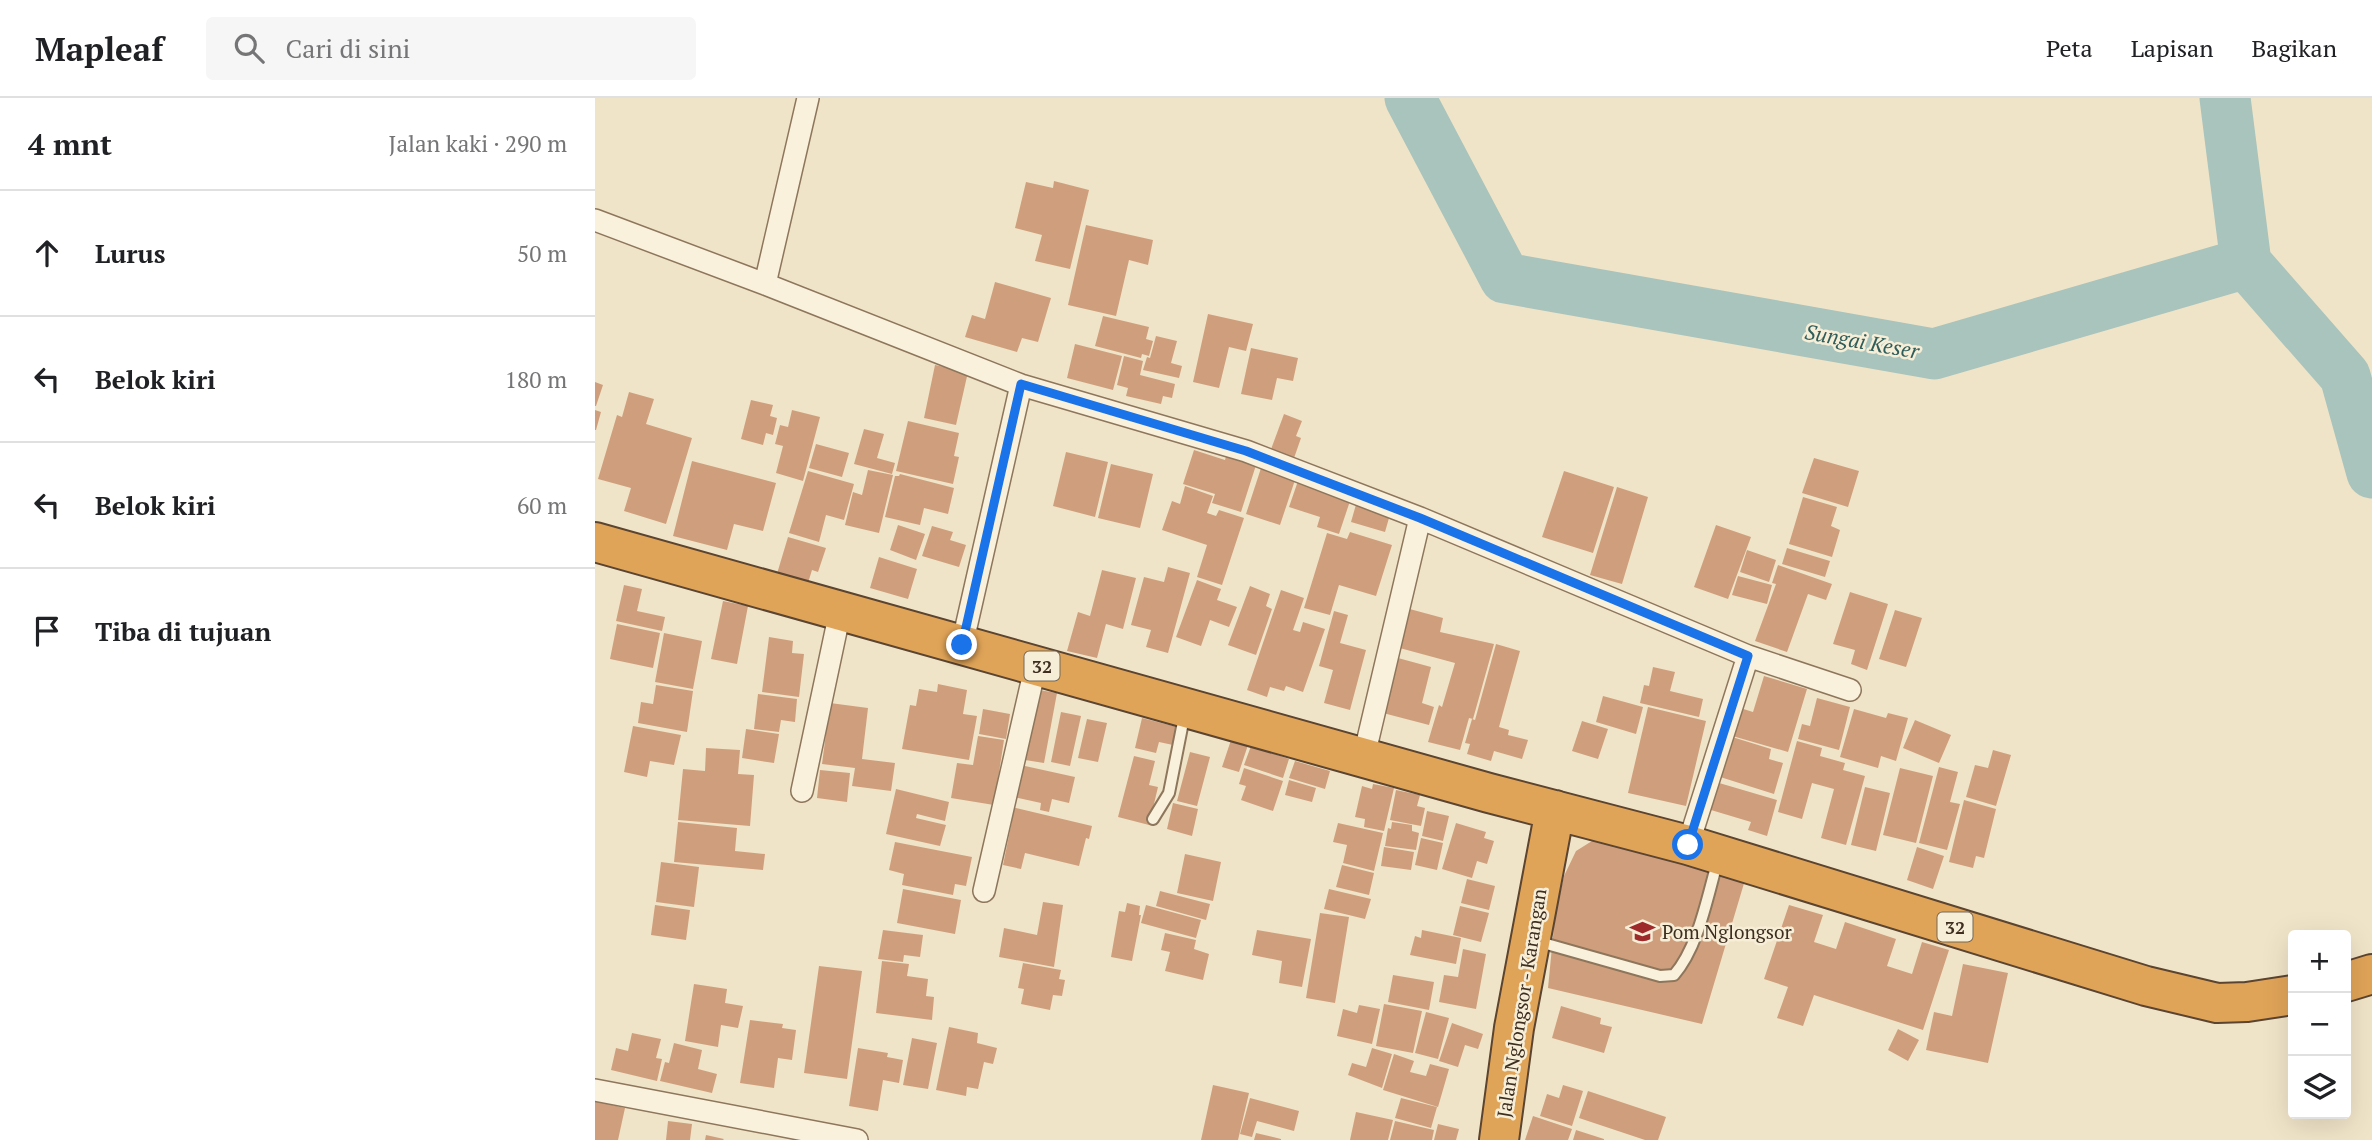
<!DOCTYPE html>
<html lang="id">
<meta charset="utf-8">
<style>
:root{--surface:#fff;--page:#f6f6f6;--text:#202124;--muted:#757577;--line:#e0e0e0}
body{margin:0;font-family:"PT Serif",serif;background:var(--page);color:var(--text)}
.controls{position:absolute;right:21px;bottom:21px;display:grid;overflow:hidden;border-radius:7px;box-shadow:0 7px 28px #0002}
.controls button{width:63px;height:63px;display:grid;place-items:center;padding:0;border:0;border-bottom:2px solid var(--line);background:var(--surface);color:var(--text);font:35px sans-serif}
.stop{position:absolute;width:21px;height:21px;margin:-16px;border:5px solid #1a73e8;border-radius:50%;background:#fff}
.stop.end{background:#1a73e8;border-color:#fff;box-shadow:0 2px 7px #0008}
.list{margin:0;padding:0;list-style:none}
h2{display:flex;justify-content:space-between;align-items:center;height:91px;margin:0;padding:0 28px;font-size:30px}
h2 small{font-size:23px;font-weight:400;color:var(--muted)}
.list li{display:grid;grid-template-columns:46px 1fr auto;gap:21px;align-items:center;box-sizing:border-box;height:126px;padding:0 28px;border-top:2px solid var(--line)}
.list b{display:block;font-size:26px;white-space:nowrap}
.list em{font-size:23px;font-style:normal;color:var(--muted)}
.icon{flex:none;width:38px;height:38px;fill:none;stroke:currentColor;stroke-width:2;stroke-linecap:round;stroke-linejoin:round}
.map{position:relative;flex:none;width:1777px;height:1042px;overflow:hidden}
header{display:flex;align-items:center;gap:42px;box-sizing:border-box;height:98px;padding:0 35px;background:var(--surface);border-bottom:2px solid var(--line)}
header strong{font-size:33px}
nav{display:flex;gap:38px;margin-inline-start:auto;font-size:24px}
.search{width:490px;height:63px;background:var(--page);display:flex;align-items:center;gap:18px;box-sizing:border-box;padding:0 24px;border-radius:7px;color:var(--muted);font-size:26px}
main{display:flex}
aside{flex:1;background:var(--surface)}
.map>svg:first-child{display:block}
.lines{fill:none;stroke-linecap:round;stroke-linejoin:round}
.river{stroke:#a9c4bc;stroke-width:51}
.building{fill:#cf9f7d}
.lane-casing{stroke:#8d765c;stroke-width:14}
.street-casing{stroke:#8d765c;stroke-width:24}
.highway-casing{stroke:#5b4430;stroke-width:42}
.lane{stroke:#faf1dc;stroke-width:10}
.street{stroke:#faf1dc;stroke-width:21}
.highway{stroke:#e0a458;stroke-width:38}
.route{stroke:#1a73e8;stroke-width:9}
.labels{text-anchor:middle;dominant-baseline:central;stroke-width:5;stroke-linejoin:round;paint-order:stroke}
.shield{fill:#f7eed8;stroke:#756857;stroke-width:2}
.shield-label{font-size:18px;font-weight:bold;fill:#3d2e20}
.poi-label{font-size:19px;fill:#3d2e20;stroke:#f7eed8;text-anchor:start}
.street-label{font-size:19px;fill:#3d2e20;stroke:#f7eed8}
.water-label{font-size:21px;font-style:italic;fill:#2f5d5a;stroke:#f7eed8}
</style>
<header>
<strong>Mapleaf</strong>
<div class="search"><svg class="icon" aria-label="search" viewBox="0 0 24 24"><circle cx="10" cy="10" r="6"/><path d="M15 15l6 6"/></svg>Cari di sini</div>
<nav><a>Peta</a><a>Lapisan</a><a>Bagikan</a></nav>
</header>
<main>
<aside>
<h2>4 mnt<small>Jalan kaki · 290 m</small></h2>
<ul class="list">
<li><svg class="icon" aria-label="ahead" viewBox="0 0 24 24"><path d="M12 20V5M6 11l6-6 6 6"/></svg><div><b>Lurus</b></div><em>50 m</em></li>
<li><svg class="icon" aria-label="left" viewBox="0 0 24 24"><path d="M17 20v-9H6M10 6l-5 5 5 5"/></svg><div><b>Belok kiri</b></div><em>180 m</em></li>
<li><svg class="icon" aria-label="left" viewBox="0 0 24 24"><path d="M17 20v-9H6M10 6l-5 5 5 5"/></svg><div><b>Belok kiri</b></div><em>60 m</em></li>
<li><svg class="icon" aria-label="arrive" viewBox="0 0 24 24"><path d="M6 21V4h12l-3 4 3 4H6"/></svg><div><b>Tiba di tujuan</b></div></li>
</ul>
</aside>
<div class="map">
<svg width="1777" height="1042" viewBox="0 0 1777 1042">
<rect width="100%" height="100%" fill="#f0e4c8"/>
<g class="lines">
<path class="river" d="M815 0 910 180 1339 256 1651 165 1750 278 1777 375
M1630 0 1651 165"/>
</g>
<path class="building" d="M459 83 494 92 475 171 440 163 447 137 420 130 431 84 458 90Z
M491 127 558 142 553 167 534 162 521 218 473 207Z
M400 184 456 200 443 244 427 240 422 254 370 239 377 217 390 221Z
M613 216 658 226 651 253 634 249 624 290 598 284Z
M508 218 554 229 551 241 558 243 554 258 547 256 546 260 500 248Z
M561 238 582 243 576 265 587 268 584 280 548 272 552 259 555 260Z
M480 246 527 258 518 292 472 280Z
M656 250 703 260 698 283 682 280 677 302 646 296Z
M529 258 548 263 545 277 580 286 577 300 568 298 566 306 531 298 533 290 522 287Z
M340 267 373 274 361 327 329 320Z
M0 284 8 287 1 308H0Z
M34 294 59 301 51 326 97 340 71 426 29 413 36 390 3 381 22 317 27 319Z
M156 302 178 307 175 318 182 320 178 337 171 335 168 347 146 341Z
M0 312 6 314 1 332H0Z
M197 312 225 319 208 383 181 375 188 348 180 346 185 327 193 329Z
M689 316 707 323 701 338 706 340 698 363 675 354Z
M313 323 364 335 359 358 364 359 358 386 301 373Z
M269 331 289 336 282 360 300 365 297 376 259 366Z
M221 346 254 355 247 379 214 370Z
M599 352 630 362 632 355 662 364 646 414 617 405 620 396 588 386Z
M471 354 513 364 500 419 458 408Z
M1219 360 1264 373 1253 409 1207 395Z
M97 363 181 385 168 433 139 426 132 452 78 438Z
M516 366 558 376 545 430 503 420Z
M667 367 701 379 685 427 651 416Z
M273 372 298 377 284 435 250 427 258 394 267 397Z
M213 373 259 386 249 422 231 417 224 444 194 435Z
M969 373 1019 389 998 455 947 439Z
M305 376 359 390 353 416 329 410 325 427 290 419 300 378H304Z
M704 380 757 397 744 436 722 429 725 419 694 409Z
M590 388 618 398 612 415 621 418 624 412 649 420 627 487 602 479 612 447 567 432 577 403 585 406Z
M1022 389 1053 399 1027 486 995 477Z
M1208 399 1242 409 1236 428 1245 432 1237 459 1194 446Z
M762 403 796 413 790 434 756 424Z
M303 427 330 436 321 462 295 452Z
M1121 427 1156 439 1133 501 1099 489Z
M337 428 358 434 355 442 371 447 364 469 327 458Z
M755 434 797 447 781 498 744 487 735 517 709 510 732 435 752 441Z
M193 439 231 450 223 474 217 472 212 488 181 479Z
M1192 450 1235 463 1230 479 1187 466Z
M1152 452 1181 462 1174 484 1145 474Z
M284 459 322 471 313 501 275 490Z
M1183 467 1237 486 1231 502 1213 496 1192 554 1160 543 1181 486 1177 485Z
M573 469 595 475 573 555 551 549 556 532 536 527 549 479 569 484Z
M507 472 541 480 528 531 511 526 502 560 472 553 483 514 495 518Z
M1143 478 1177 487 1172 506 1137 497Z
M602 482 626 491 622 502 642 509 634 529 615 522 606 548 581 539Z
M29 487 47 491 42 513 70 519 67 533 21 523Z
M655 488 675 496 671 508 677 511 661 557 633 547Z
M686 492 709 500 698 532 705 534 708 524 730 531 708 594 691 588 689 593 675 589 672 599 652 592Z
M1255 494 1293 506 1272 572 1256 566 1260 552 1238 546Z
M128 503 153 508 142 566 116 561Z
M811 510 848 520 845 534 899 546 878 621 874 620 865 652 833 644 844 607 847 609 860 565 801 549Z
M1300 512 1327 520 1311 569 1284 561Z
M739 513 753 517 745 545 771 552 755 612 729 605 738 572 724 568Z
M22 526 65 535 58 570 15 561Z
M69 535 107 543 98 591 60 584Z
M174 539 198 543 197 555 209 556 204 599 167 594Z
M901 546 925 553 904 629 914 632 913 637 933 642 927 661 899 653 896 663 872 656 875 646 870 645 877 621 880 622Z
M803 560 836 569 827 605 839 609 834 627 788 615Z
M1058 569 1080 574 1075 593 1108 601 1104 619 1045 605 1049 587 1054 588Z
M1169 578 1212 591 1193 654 1134 637 1142 609 1158 614Z
M343 586 372 592 368 616 382 618 374 662 307 651 315 607 321 608 324 591 342 594Z
M61 587 98 593 92 634 43 625 46 604 58 606Z
M444 592 462 595 449 665 430 662Z
M163 596 202 601 200 624 186 622 184 634 159 631Z
M1008 598 1048 609 1041 636 1001 624Z
M1222 600 1255 609 1244 652 1203 641 1207 626 1215 628Z
M235 605 273 610 267 661 300 665 296 693 257 688 260 670 227 666Z
M1053 609 1111 623 1091 708 1033 695Z
M388 611 415 616 411 641 384 636Z
M1259 611 1291 620 1293 615 1313 620 1301 663 1286 658 1283 670 1245 659Z
M466 614 486 618 475 668 456 664Z
M547 620 582 629 578 647 564 644 561 655 540 650Z
M492 621 512 625 503 664 483 660Z
M1320 622 1356 637 1344 665 1308 650Z
M987 623 1013 631 1003 661 977 653Z
M38 628 86 637 79 667 55 663 52 679 29 674Z
M151 631 184 636 179 665 147 660Z
M383 638 409 642 399 707 356 700 362 665 378 667Z
M1134 638 1176 651 1174 661 1188 665 1179 696 1122 678Z
M636 642 653 647 644 674 627 669Z
M1202 643 1227 650 1225 658 1250 665 1248 672 1270 678 1251 747 1226 740 1239 691 1217 685 1207 721 1183 714Z
M656 648 694 661 688 680 649 667Z
M111 650 145 652 143 676 159 677 155 728 83 722 88 671 110 673Z
M1398 652 1416 657 1401 708 1371 699 1380 667 1393 670Z
M595 654 615 659 602 708 582 703Z
M539 658 560 663 554 687 563 689 554 727 523 719Z
M700 663 735 673 730 691 694 680Z
M421 666 480 679 474 705 457 701 454 714 445 712 446 705 414 698Z
M1344 669 1363 674 1355 704 1365 706 1352 752 1324 745Z
M649 670 688 683 678 713 646 702 651 688 644 686Z
M1305 670 1338 678 1321 745 1288 737Z
M225 672 255 675 252 704 222 700Z
M694 682 721 690 717 704 690 697Z
M1114 682 1182 702 1172 738 1153 732 1156 724 1106 709Z
M778 686 799 690 789 733 769 729 770 721 760 719 767 688 777 691Z
M1270 689 1295 695 1281 753 1256 747Z
M301 691 354 704 350 723 322 716 321 720 351 727 345 748 291 736Z
M801 692 825 697 822 708 830 710 826 728 795 722Z
M1369 702 1401 711 1389 760 1381 758 1378 770 1354 764Z
M578 705 603 711 597 738 572 731Z
M413 708 497 728 494 741 491 740 484 768 430 755 426 771 408 767 417 723 410 721Z
M832 713 854 718 848 743 827 738Z
M83 724 142 730 140 753 170 756 168 772 79 764Z
M797 724 817 727V733L824 735 821 752 790 748 793 730 796 731Z
M743 725 788 735 779 773 748 765 752 747 738 744Z
M861 725 891 734 889 740 899 743 892 766 882 763 877 780 847 771Z
M1005 738 1150 782 1107 926 953 890 960 818 969 778 981 753Z
M826 740 848 745 842 772 820 767Z
M300 744 377 759 371 788 360 786 358 797 307 787 309 776 294 772Z
M789 749 819 754 816 772 786 768Z
M1322 749 1349 758 1338 791 1312 782Z
M590 756 626 764 618 803 582 795Z
M66 764 104 769 99 809 61 804Z
M747 767 779 775 774 797 741 789Z
M872 781 900 788 894 812 866 805Z
M308 791 366 802 360 836 302 825Z
M734 791 776 801 770 821 729 811Z
M565 793 615 806 611 822 561 808Z
M448 804 468 807 459 869 404 859 409 830 442 837Z
M532 805 545 808 544 817H546L537 863 516 859 524 813 530 814Z
M60 807 95 812 91 842 56 837Z
M551 807 606 822 601 840 546 825Z
M1194 807 1228 817 1219 844 1241 851 1250 824 1301 841 1292 868 1317 876 1327 844 1354 852 1328 932 1219 897 1208 928 1182 920 1193 889 1169 881Z
M865 808 894 815 886 844 858 837Z
M725 815 754 819 740 905 711 900Z
M288 832 328 837 325 859 309 857 308 864 283 861Z
M662 832 716 841 707 889 684 885 687 863 657 857Z
M827 832 866 840 861 866 815 857 820 838 826 840Z
M570 835 601 842 599 851 614 856 608 882 570 873 575 854 566 852Z
M868 851 891 856 881 911 844 904 849 877 863 879Z
M287 863 314 866 312 878 333 881 331 898 339 899 337 922 281 915Z
M428 865 466 872 464 881 470 882 467 898 458 897 455 912 426 906 429 891 423 890Z
M1368 866 1413 875 1393 965 1331 952 1339 914 1357 918Z
M224 868 267 873 252 981 209 975Z
M798 877 839 884 834 912 793 904Z
M99 886 132 891 130 905 148 908 143 930 126 927 123 949 90 943Z
M789 906 827 913 818 955 781 948Z
M764 907 785 911 777 946 742 938 748 911 762 915Z
M966 908 1006 920 1005 926 1017 929 1009 955 957 940Z
M831 914 854 920 843 961 820 955Z
M155 922 188 926 187 930 201 932 197 962 183 960 179 990 145 985Z
M857 925 888 936 883 951 870 947 863 969 844 963Z
M354 929 383 935 382 945 402 950 398 966 389 964 383 991 372 989 371 998 341 992Z
M1303 931 1324 942 1313 963 1293 952Z
M37 935 66 941 61 960 67 961 62 983 16 972 21 950 33 953Z
M317 940 342 945 333 991 308 987Z
M79 945 107 952 103 971 122 976 117 995 65 983 70 964 74 965Z
M263 950 293 955 292 959 308 962 304 985 288 982 283 1013 254 1008Z
M777 950 797 956 787 990 753 977 757 965 771 969Z
M799 956 819 963 815 974 831 978 835 966 854 971 843 1009 788 992Z
M618 987 654 995 643 1042H606Z
M968 987 988 993 977 1028 945 1018 952 996 964 1000Z
M993 993 1071 1019 1063 1042H1050L984 1020Z
M655 1000 704 1013 699 1033 662 1023 657 1039 645 1036Z
M806 1000 842 1009 836 1030 800 1020Z
M0 1003 30 1010 23 1042H0Z
M761 1014 798 1022 793 1042H755Z
M938 1018 977 1031 973 1042H930Z
M73 1023 97 1026 95 1042H71Z
M800 1023 839 1032 837 1042H795Z
M843 1026 864 1031 861 1042H839Z
M981 1032 1009 1041V1042H978Z
M661 1035 686 1041V1042H659Z
M111 1037 129 1041 128 1042H110Z"/>
<g class="lines">
<defs>
<path id="lane" d="M558 721 574 695 590 614
M941 843 1065 878 1079 877C1104 848 1112 799 1123 762"/>
<path id="street" d="M0 122 170 186 426 287 651 353 825 420 769 658
M170 186 213 0
M825 420 1153 558 1255 592
M367 547 426 287
M207 693 245 514
M1093 747 1153 558
M389 793 441 566
M0 992 262 1042"/>
<path id="highway" d="M0 444 894 695 1093 747 1551 888 1622 905 1652 904 1698 897
M1751 884 1777 876
M904 1042 919 930 960 712"/>
</defs>
<use href="#lane" class="lane-casing"/>
<use href="#street" class="street-casing"/>
<use href="#highway" class="highway-casing"/>
<use href="#lane" class="lane"/>
<use href="#street" class="street"/>
<use href="#highway" class="highway"/>
</g>
<g class="lines">
<path class="route" d="M367 547 426 286 651 353 825 420 1153 558 1093 747"/>
</g>
<defs>
<symbol id="school-bare" viewBox="-9 -9 18 18"><path d="M0-5L7-2L0 1L-7-2ZM-4 1L0 2.5L4 1V4Q0 6-4 4Z" fill="#9e2a2b" stroke="#f7eed8" stroke-width="2.5" paint-order="stroke"/></symbol>
</defs>
<g fill-rule="evenodd">
<use href="#school-bare" x="1030" y="816" width="35" height="35"/>
</g>
<g class="labels">
<g class="shield">
<rect x="429.5" y="553.5" width="35" height="29" rx="5"/>
<rect x="1342.5" y="814.5" width="35" height="29" rx="5"/>
</g>
<g class="shield-label">
<text x="447" y="568">32</text>
<text x="1360" y="829">32</text>
</g>
<g class="poi-label">
<text x="1067" y="833">Pom Nglongsor</text>
</g>
<g class="street-label">
<text transform="translate(926 905) rotate(-81)">Jalan Nglongsor - Karangan</text>
</g>
<g class="water-label">
<text transform="translate(1267 243) rotate(10)">Sungai Keser</text>
</g>
</g>
</svg>
<div class="controls">
<button>+</button>
<button>−</button>
<button><svg class="icon" aria-label="layers" viewBox="0 0 24 24"><path d="M12 4l9 5-9 5-9-5zM3 14l9 5 9-5"/></svg></button>
</div>
<div class="stop" style="left:1093px;top:747px"></div>
<div class="stop end" style="left:367px;top:547px"></div>
</div>
</main>
